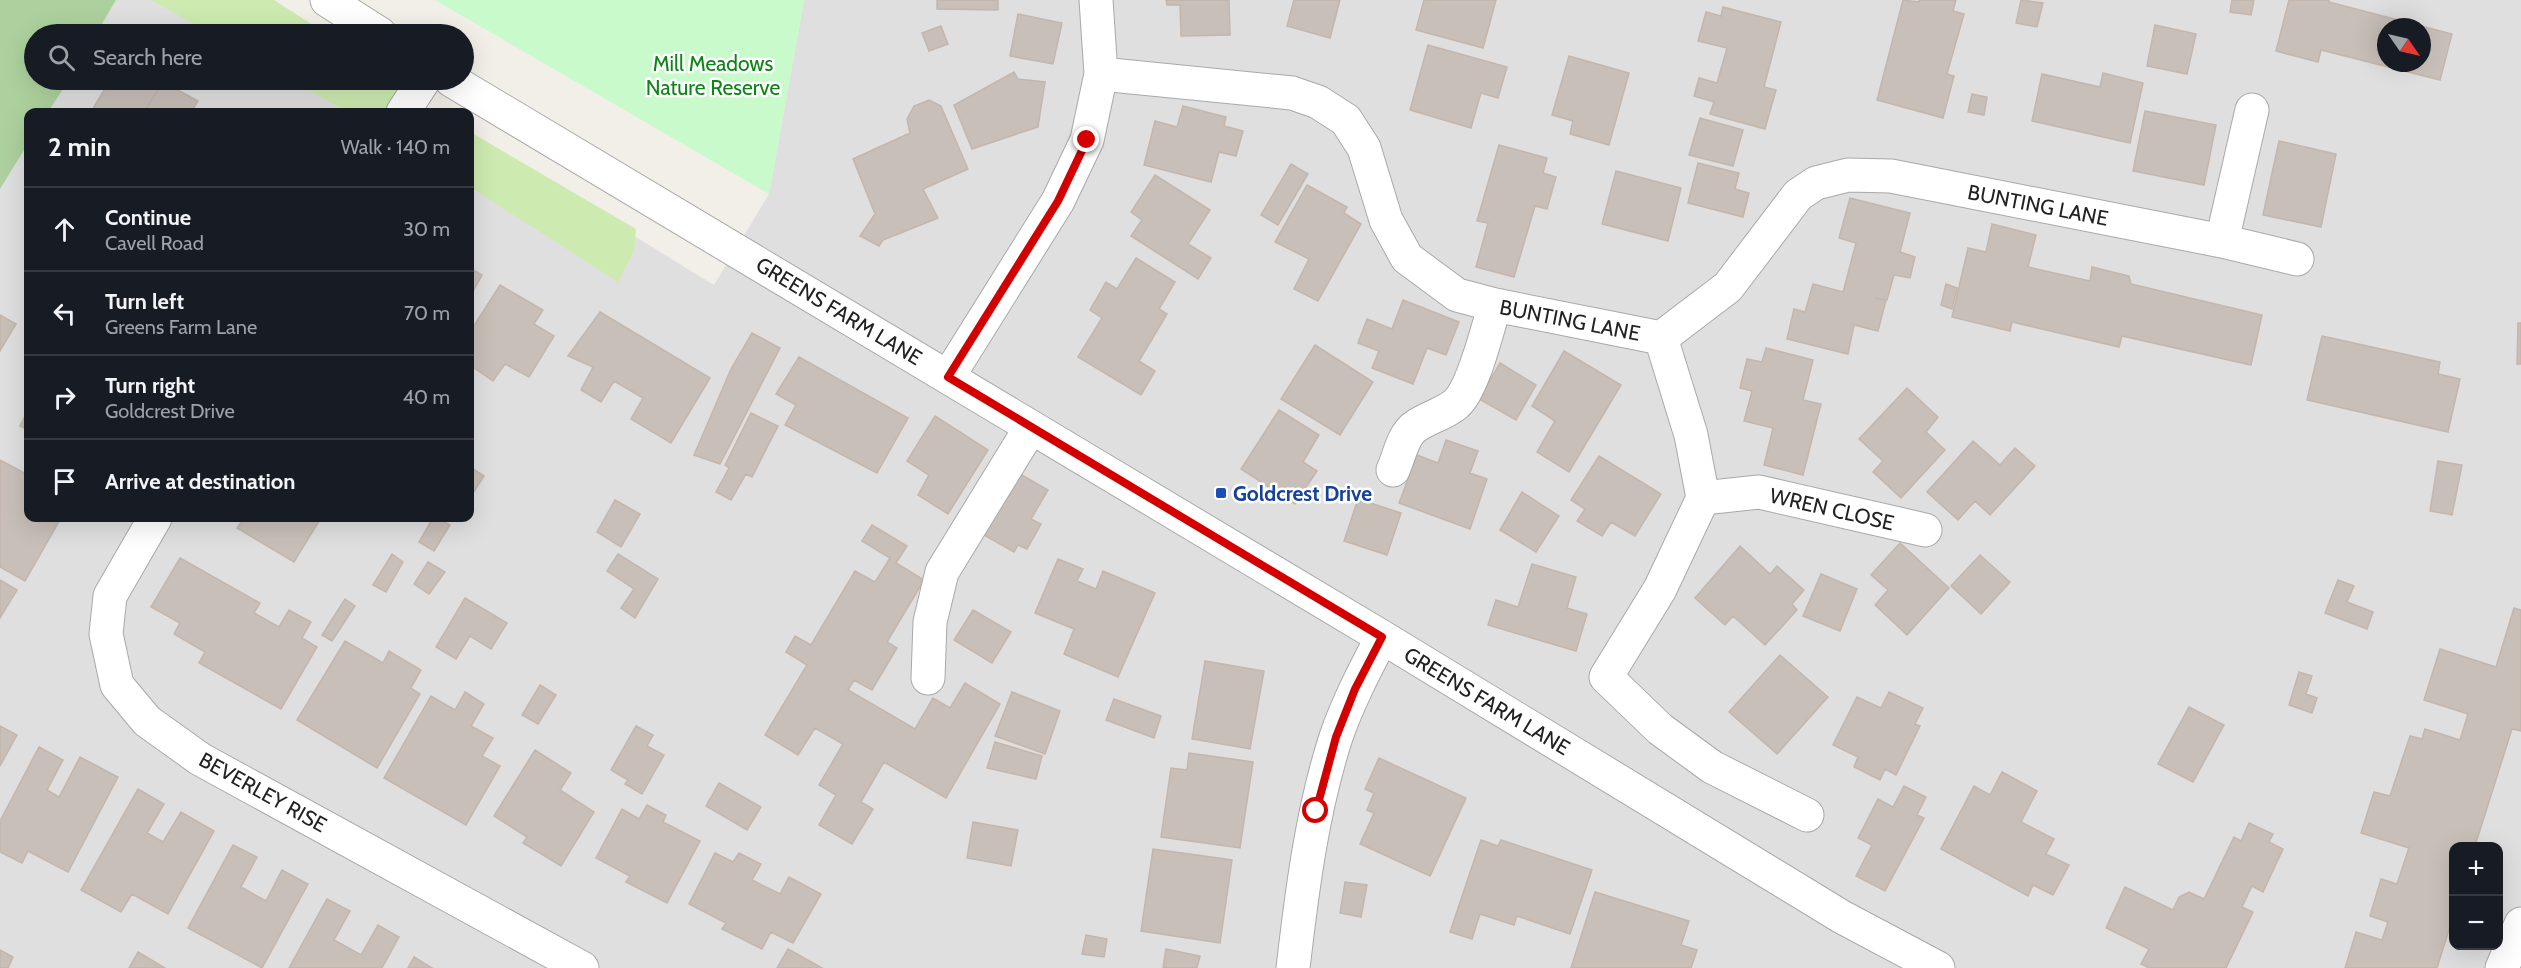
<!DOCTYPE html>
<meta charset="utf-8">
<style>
:root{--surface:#171b24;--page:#242831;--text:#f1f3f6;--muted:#9ea1a6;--line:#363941}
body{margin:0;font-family:Cabin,sans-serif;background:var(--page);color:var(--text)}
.controls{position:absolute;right:18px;bottom:18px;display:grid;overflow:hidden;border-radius:12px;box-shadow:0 6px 24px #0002}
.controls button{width:54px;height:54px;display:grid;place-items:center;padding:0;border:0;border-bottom:2px solid var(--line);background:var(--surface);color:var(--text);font:30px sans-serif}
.compass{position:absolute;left:2377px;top:18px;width:54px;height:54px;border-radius:50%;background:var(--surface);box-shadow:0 6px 24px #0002;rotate:124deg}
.stop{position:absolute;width:18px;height:18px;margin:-14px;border:4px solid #d40000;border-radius:50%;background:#fff}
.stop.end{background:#d40000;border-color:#fff;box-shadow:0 2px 6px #0008}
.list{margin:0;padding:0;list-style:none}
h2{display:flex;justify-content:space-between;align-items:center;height:78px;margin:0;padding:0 24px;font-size:26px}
h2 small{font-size:20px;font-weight:400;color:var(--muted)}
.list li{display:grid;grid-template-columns:39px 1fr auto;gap:18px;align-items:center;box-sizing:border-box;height:84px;padding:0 24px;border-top:2px solid var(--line)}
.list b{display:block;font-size:22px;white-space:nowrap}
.list p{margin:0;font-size:20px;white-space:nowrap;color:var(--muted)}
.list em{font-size:20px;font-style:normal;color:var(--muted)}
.icon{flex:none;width:33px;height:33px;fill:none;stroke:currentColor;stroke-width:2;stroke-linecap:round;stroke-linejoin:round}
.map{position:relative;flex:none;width:2521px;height:968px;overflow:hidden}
.search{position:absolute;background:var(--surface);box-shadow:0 6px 24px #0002;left:24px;top:24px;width:450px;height:66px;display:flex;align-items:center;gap:15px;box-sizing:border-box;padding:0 21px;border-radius:33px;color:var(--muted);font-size:22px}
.panel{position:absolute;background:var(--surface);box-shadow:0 6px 24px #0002;left:24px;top:108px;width:450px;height:414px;border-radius:12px}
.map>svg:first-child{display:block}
.residential{fill:#e0dfdf;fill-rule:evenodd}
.grass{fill:#cdebb0}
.forest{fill:#add19e}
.park{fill:#c8facc}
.building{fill:#c7bfb8;stroke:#c4b6ab;stroke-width:1.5;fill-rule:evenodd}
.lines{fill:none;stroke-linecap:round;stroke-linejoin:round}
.minor-casing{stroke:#a9a9a9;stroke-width:35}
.minor{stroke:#fff;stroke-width:33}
.route{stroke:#d40000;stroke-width:8}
.transit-dot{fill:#1a4fb4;stroke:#fff;stroke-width:2}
.labels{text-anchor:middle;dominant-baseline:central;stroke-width:5;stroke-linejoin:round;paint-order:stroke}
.park-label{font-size:21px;fill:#0c8416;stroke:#fff}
.street-label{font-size:21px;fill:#222;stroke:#fff}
.transit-label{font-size:21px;font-weight:bold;fill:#164399;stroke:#fff;text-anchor:start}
</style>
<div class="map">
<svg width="2521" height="968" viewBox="0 0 2521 968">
<rect width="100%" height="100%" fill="#f2efe9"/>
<path class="residential" d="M116 0H242L301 34H96Z
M804 0H2521V968H0V189L28 144V518H470V135L714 285 769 194ZM2386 27H2422V63H2386ZM2454 846H2498V946H2454Z
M69 80H378L434 112H48Z"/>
<path class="grass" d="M151 0H274L327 34H212Z
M290 80H389L413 100 436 112H348Z
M470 132 636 229 634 251 618 282 470 187Z"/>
<path class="forest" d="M0 0H116L96 34H34V80H69L48 112H28V144L0 189Z"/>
<path class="park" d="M435 0H804L769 194Z"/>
<path class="building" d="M937 0H998V10L937 9Z
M1166 0H1229L1230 35 1181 36 1180 5H1167Z
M1294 0H1340L1330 38 1287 26Z
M1424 0H1496L1483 48 1416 30Z
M1903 0 1919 2V0H1956L1953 11 1964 14 1947 74 1954 76 1943 118 1877 100Z
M2021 0 2043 3 2037 27 2016 23Z
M2232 0H2254L2251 15 2230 12Z
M2289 0H2329V2L2452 34 2440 80 2321 50 2318 62 2276 51ZM2386 27H2422V63H2386Z
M1723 7 1781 22 1764 87 1776 90 1765 129 1710 114 1714 102 1694 96 1699 78 1717 83 1727 48 1698 41 1706 12 1721 16Z
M1018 14 1062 23 1053 64 1010 56Z
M2155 25 2196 34 2187 74 2147 66Z
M941 26 948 44 929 51 922 33Z
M1428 45 1507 67 1498 98 1481 93 1471 128 1410 110Z
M1569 56 1629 73 1609 145 1570 134 1573 121 1552 115Z
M1014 72 1018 79 1045 82 1038 127 972 149 954 105Z
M2103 73 2143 83 2130 143 2032 121 2042 74 2100 87Z
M110 80H158L163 82 144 112H91Z
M163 82 198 101 191 112H144Z
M1972 94 1987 97 1984 115 1968 112Z
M929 100 941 106 968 169 923 189 938 218 883 240 879 246 860 236 875 214 853 159 910 133 907 119 914 106Z
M1183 106 1226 117 1224 126 1243 131 1236 156 1219 152 1211 182 1144 165 1155 121 1177 127Z
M2145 111 2216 125 2204 185 2133 171Z
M1700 118 1743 130 1733 166 1689 155Z
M2279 141 2336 154 2321 227 2263 215Z
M1499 145 1547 158 1543 173 1556 177 1547 209 1535 206 1514 277 1476 267 1488 223 1477 221Z
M1698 163 1739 173 1735 189 1749 193 1743 217 1688 203Z
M1291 164 1308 174 1278 225 1261 215Z
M1616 171 1681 188 1668 241 1602 224Z
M1155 175 1210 210 1188 244 1211 258 1198 279 1131 236 1142 220 1131 212Z
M1307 185 1347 207 1344 213 1361 224 1318 301 1294 289 1309 259 1275 242Z
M1850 198 1910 213 1900 252 1915 257 1910 278 1894 275 1887 300 1874 298 1886 300 1878 331 1854 325 1848 354 1787 339 1794 309 1805 312 1813 284 1843 292 1856 243 1839 238Z
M1992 224 2036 235 2028 267 2090 281 2092 267 2129 276 2131 284 2262 315 2251 365 2122 336 2119 347 2012 322 2010 331 1952 317 1968 248 1986 252Z
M1136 258 1175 282 1159 309 1167 314 1139 361 1155 371 1141 395 1078 357 1102 318 1090 310 1106 282 1117 289Z
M470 268 482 275 470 297Z
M1946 284 1957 288 1952 309 1941 305Z
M500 285 543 310 534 324 554 336 529 377 505 364 493 381 470 365V332Z
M1403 300 1459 322 1446 355 1427 348 1413 384 1372 368 1379 351 1358 343 1367 319 1392 329Z
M600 312 710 378 671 443 631 419 643 398 614 381 601 402 581 390 593 367 568 356Z
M0 315 16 324 0 351Z
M2518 323H2521V364H2517Z
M752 333 780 348 720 464 694 455 731 369Z
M2322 336 2440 362 2438 374 2460 379 2448 432 2307 400Z
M1315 345 1373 382 1340 435 1281 399Z
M1766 348 1813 360 1803 400 1821 404 1803 475 1764 465 1773 428 1744 421 1752 391 1740 388 1747 359 1762 362Z
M1564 351 1621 385 1569 472 1537 452 1555 421 1532 406Z
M799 357 908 418 877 473 785 425 796 405 776 394Z
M1500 363 1536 385 1516 420 1479 399Z
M1907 388 1938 417 1926 432 1945 450 1901 498 1873 472 1883 461 1859 439Z
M28 410V430L20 426Z
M1279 410 1319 435 1303 462 1317 471 1295 504 1241 469Z
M751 413 778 426 752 477 746 474 731 500 716 492 729 468 725 465Z
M935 416 988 450 948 514 918 495 929 475 907 461Z
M1446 440 1478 451 1470 473 1487 479 1470 529 1399 503 1417 455 1438 463Z
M1973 441 2000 465 2015 448 2035 466 1990 515 1975 501 1958 520 1927 492Z
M1599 456 1661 494 1635 536 1611 522 1602 536 1577 521 1585 509 1571 500Z
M0 460 28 475V518H61L25 581 0 567Z
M2438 461 2462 465 2452 515 2430 511Z
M470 467 484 476 470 498Z
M1013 470 1048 490 1031 519 1041 524 1027 549 1018 545 1014 552 977 531Z
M1522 492 1559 516 1536 552 1500 530Z
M1358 499 1401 513 1387 555 1344 541Z
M615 500 640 514 621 547 597 532Z
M244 518H321L294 562 237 528Z
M433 518H438L450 525 434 551 419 542Z
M872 525 907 546 896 563 924 580 887 642 897 648 872 690 854 680 848 690 915 729 933 698 950 708 965 683 1000 704 946 798 884 762 861 802 873 809 852 844 819 825 836 795 819 785 843 744 815 728 798 755 765 735 807 665 786 652 795 636 811 645 855 571 875 582 890 558 862 541Z
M1900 543 1949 588 1907 635 1875 605 1888 590 1871 575Z
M1740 546 1770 574 1777 566 1804 590 1792 604 1797 610 1765 645 1733 616 1725 625 1695 598Z
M392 554 403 562 386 592 373 585Z
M618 554 658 579 635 618 621 608 634 589 607 571Z
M1980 555 2010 582 1981 614 1951 586Z
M180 558 260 603 254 613 279 627 289 610 311 622 302 638 317 647 281 709 199 663 205 652 174 634 180 623 151 607Z
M1058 559 1083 569 1077 581 1096 589 1103 571 1155 593 1118 677 1064 654 1074 629 1035 613Z
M428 562 445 572 429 594 414 584Z
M1532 564 1576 577 1567 608 1587 614 1576 651 1488 625 1496 600 1518 607Z
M1821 574 1857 589 1840 631 1803 616Z
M0 580 17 590 0 618Z
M2338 580 2354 586 2347 602 2373 612 2367 629 2325 613Z
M465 598 507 623 491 649 470 636 456 659 436 647Z
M345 599 355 606 332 641 322 635Z
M2514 608 2521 610V731L2512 729 2475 846H2454V914L2437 968H2345L2356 932 2382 940 2388 922 2370 916 2381 879 2397 884 2409 848 2361 833 2374 792 2390 796 2410 736 2422 739 2425 729 2460 740 2468 714 2424 700 2440 649 2496 667Z
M973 610 1011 632 992 663 954 640Z
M345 641 383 663 389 651 421 670 411 688 420 694 377 768 297 720Z
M1780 655 1828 697 1777 754 1729 712Z
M1205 661 1264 671 1250 749 1192 739Z
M2299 672 2312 676 2306 694 2317 698 2312 713 2289 705Z
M540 685 556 695 538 724 522 715Z
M465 692 484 704 471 726 493 738 482 756 500 766 466 825 384 778 431 696 455 710Z
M1012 692 1060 711 1045 754 995 736Z
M1889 692 1923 708 1915 724 1920 726 1896 775 1885 769 1880 780 1854 767 1858 757 1833 745 1857 697 1881 708Z
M1114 699 1161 716 1154 738 1106 720Z
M2189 707 2224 725 2193 782 2158 764Z
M0 726 17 735 0 766Z
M636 726 653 735 647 746 664 755 642 794 625 784 628 780 611 770Z
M995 742 1042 756 1036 779 987 768Z
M39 747 63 760 47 790 59 797 80 757 118 777 68 872 28 851 22 863 0 852V821Z
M535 750 571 773 560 790 594 812 561 866 523 843 527 837 494 816Z
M1189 753 1253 762 1240 848 1161 837 1171 768 1187 770Z
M1379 758 1466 798 1430 876 1360 844 1374 813 1367 810 1374 793 1365 789Z
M2002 772 2037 791 2021 822 2054 839 2046 854 2069 865 2053 895 2033 885 2028 896 1941 849 1974 786 1990 795Z
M719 783 761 807 747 830 706 806Z
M1904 786 1926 797 1917 815 1924 818 1885 891 1856 876 1872 845 1858 838 1878 799 1893 807Z
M138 789 164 804 147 833 163 842 181 812 214 831 168 914 132 894 121 912 81 890Z
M647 805 666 815 663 822 700 841 667 903 626 882 630 876 596 858 622 809 639 819Z
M973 822 1018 830 1011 866 967 858Z
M2249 823 2273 834 2269 842 2283 849 2263 892 2252 886 2242 907 2253 912 2226 968H2149L2141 964 2149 949 2106 928 2125 887 2173 910 2179 897 2189 892 2204 899 2234 837 2241 841Z
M1481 840 1498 846 1501 840 1592 870 1570 934 1517 916 1514 925 1480 914 1472 939 1450 932Z
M233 845 257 857 241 887 266 901 282 870 308 884 262 968 188 928Z
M1153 849 1232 860 1220 943 1141 931Z
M715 853 733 862 739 853 761 864 752 880 780 894 789 877 821 894 793 943 771 932 762 949 722 929 726 923 689 904Z
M1345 882 1367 885 1361 917 1340 913Z
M1595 892 1689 921 1681 945 1697 950 1691 968H1571Z
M327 899 350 911 334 940 361 955 378 925 399 937 382 968H289Z
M1086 935 1107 939 1104 957 1082 954Z
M788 949 822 968H777Z
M1166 949 1200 956 1197 968H1163Z
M0 950 13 957 8 968H0Z
M138 952 165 968H129Z
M414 957 432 968H408Z"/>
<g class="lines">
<defs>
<path id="minor" d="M327 0 380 34
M1101 74 1292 93 1318 102 1346 120 1364 148 1386 220 1407 258 1457 295 1495 305 1661 338 1728 287 1798 195 1816 183 1848 175 1891 176 2222 241 2297 259
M451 80 1382 637 1842 917 1938 968
M403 112 424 80
M2222 241 2252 110
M1661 338 1691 435 1703 498 1660 589 1606 677 1660 729 1712 767 1807 815
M948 377 1058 201 1087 140 1101 74 1096 0
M1393 470C1399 457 1403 434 1416 426 1429 417 1444 414 1456 404 1474 388 1487 329 1495 305
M1703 498 1759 492 1925 530
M155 518 110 596 106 634 117 685 147 721 200 759 582 968
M928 678 930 622 942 572 1031 427
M1293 968C1302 891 1312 811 1336 737 1348 702 1365 670 1382 637
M2502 968 2521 924"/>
</defs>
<use href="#minor" class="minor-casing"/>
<use href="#minor" class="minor"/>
</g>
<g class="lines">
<path class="route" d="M1087 140 1058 201 948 377 1382 637 1355 689 1336 737 1316 811"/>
</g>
<rect class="transit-dot" x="1215" y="487" width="12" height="12" rx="3"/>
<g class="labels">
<g class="park-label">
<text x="713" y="63">Mill Meadows<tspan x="713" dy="24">Nature Reserve</tspan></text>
</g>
<g class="street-label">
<text transform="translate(2038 205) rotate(11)">BUNTING LANE</text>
<text transform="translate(839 311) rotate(31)">GREENS FARM LANE</text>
<text transform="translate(1570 320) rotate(11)">BUNTING LANE</text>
<text transform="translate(1832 509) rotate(13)">WREN CLOSE</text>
<text transform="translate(1487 701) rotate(31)">GREENS FARM LANE</text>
<text transform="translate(263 792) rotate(29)">BEVERLEY RISE</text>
</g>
<g class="transit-label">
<text x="1233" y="493">Goldcrest Drive</text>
</g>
</g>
</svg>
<div class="controls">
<button>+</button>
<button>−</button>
</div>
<svg class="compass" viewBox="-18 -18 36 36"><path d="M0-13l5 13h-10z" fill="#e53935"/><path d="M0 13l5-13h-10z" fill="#9ea1a6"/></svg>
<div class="stop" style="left:1316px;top:811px"></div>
<div class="stop end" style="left:1087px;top:140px"></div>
<div class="search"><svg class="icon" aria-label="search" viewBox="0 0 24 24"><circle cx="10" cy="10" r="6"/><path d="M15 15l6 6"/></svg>Search here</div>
<section class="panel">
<h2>2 min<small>Walk · 140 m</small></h2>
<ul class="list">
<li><svg class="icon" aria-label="ahead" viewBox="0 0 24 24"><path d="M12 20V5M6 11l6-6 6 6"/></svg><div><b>Continue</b><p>Cavell Road</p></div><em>30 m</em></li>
<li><svg class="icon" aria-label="left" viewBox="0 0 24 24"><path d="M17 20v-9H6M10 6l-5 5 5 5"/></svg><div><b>Turn left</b><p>Greens Farm Lane</p></div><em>70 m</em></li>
<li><svg class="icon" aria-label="right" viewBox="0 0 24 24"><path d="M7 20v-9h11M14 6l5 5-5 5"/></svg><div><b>Turn right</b><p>Goldcrest Drive</p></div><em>40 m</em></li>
<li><svg class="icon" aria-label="arrive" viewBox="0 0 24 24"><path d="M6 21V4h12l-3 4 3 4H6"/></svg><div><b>Arrive at destination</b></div></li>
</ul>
</section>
</div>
